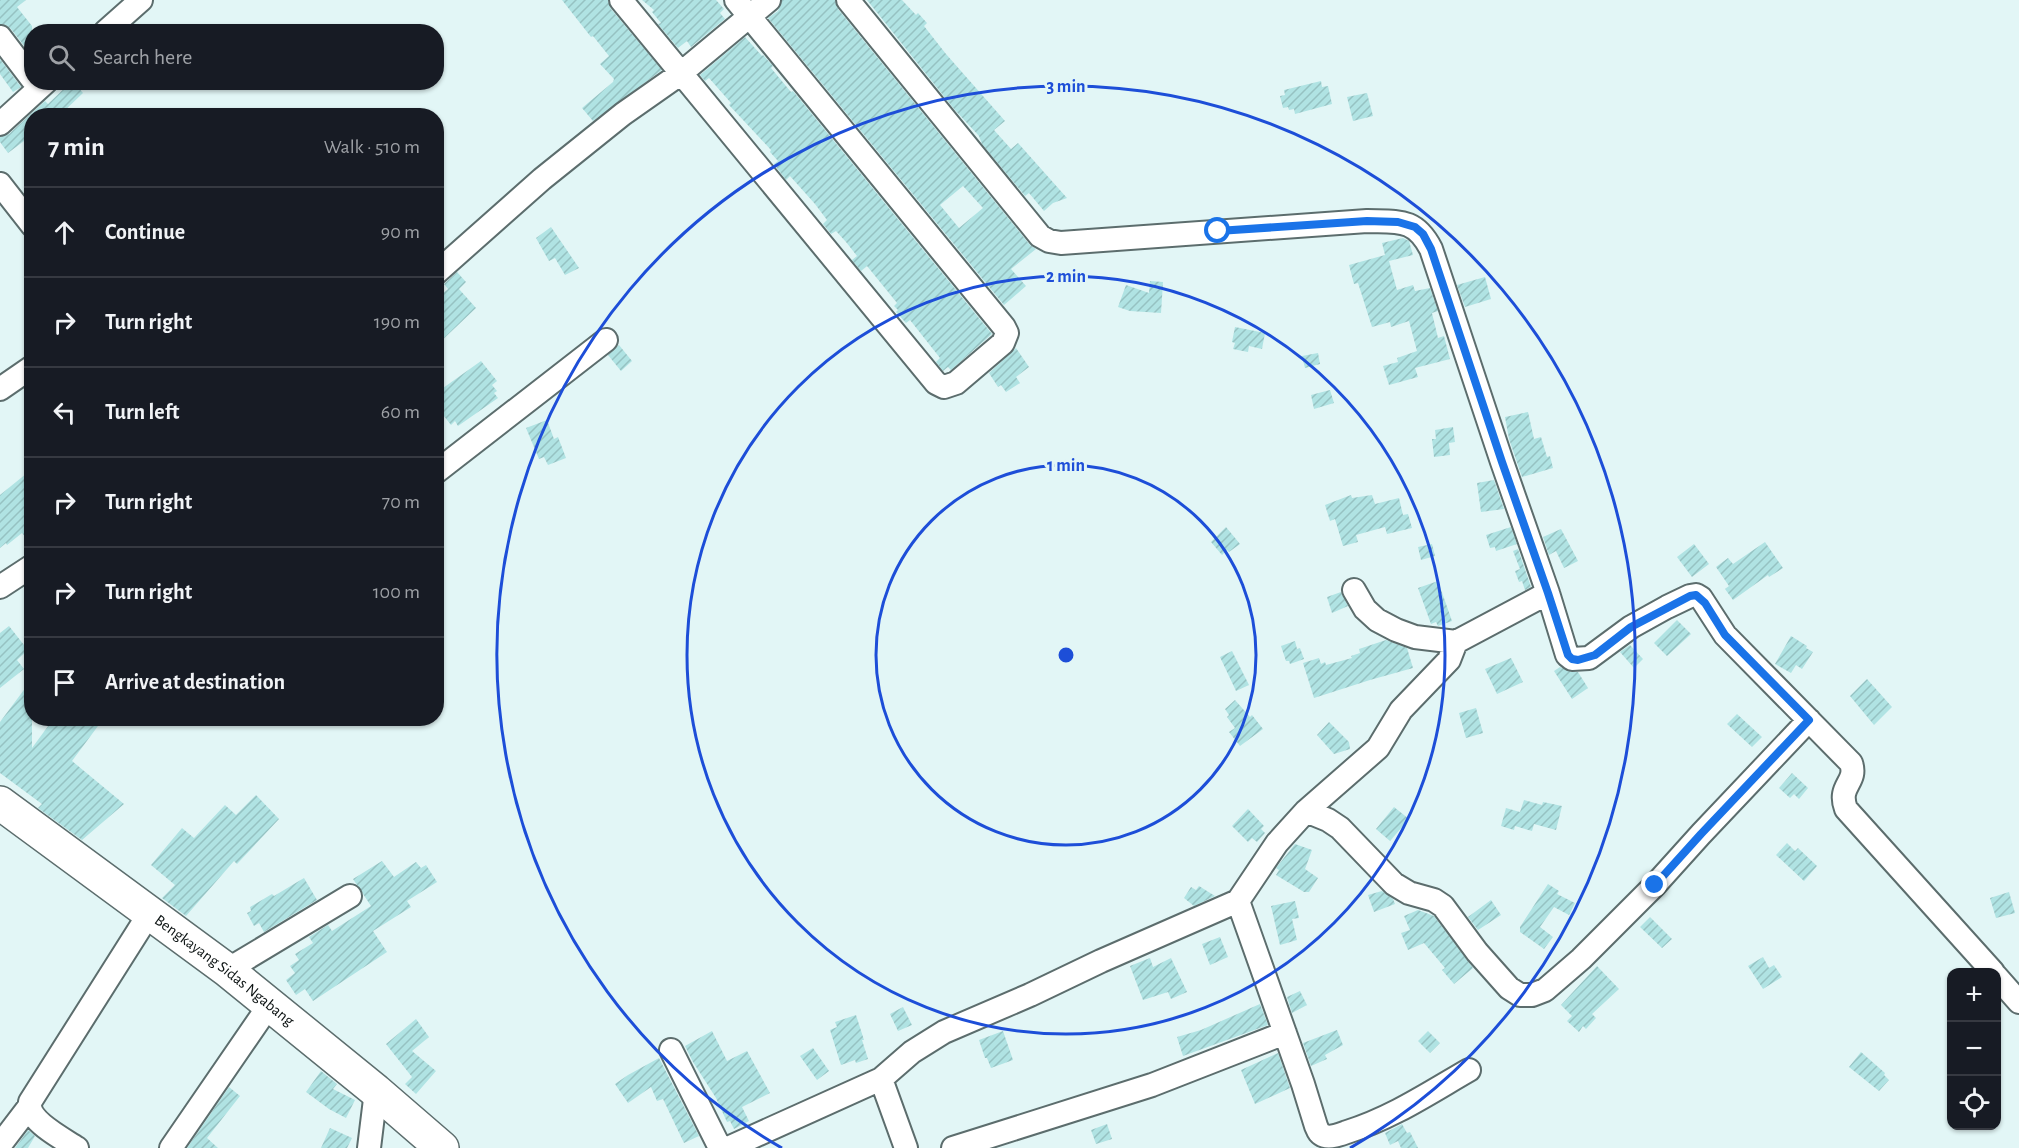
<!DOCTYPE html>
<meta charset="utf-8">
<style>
:root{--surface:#171b24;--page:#20242c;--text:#f1f3f6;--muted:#9ea1a6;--line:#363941}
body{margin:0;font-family:"Alegreya Sans",sans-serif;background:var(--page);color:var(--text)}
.controls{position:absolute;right:18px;bottom:18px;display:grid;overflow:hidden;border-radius:12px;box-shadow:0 2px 4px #0004}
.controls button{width:54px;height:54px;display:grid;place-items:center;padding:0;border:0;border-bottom:2px solid var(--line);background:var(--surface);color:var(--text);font:30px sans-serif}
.stop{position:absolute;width:18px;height:18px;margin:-14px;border:4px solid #1a73e8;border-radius:50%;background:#fff}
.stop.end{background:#1a73e8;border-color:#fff;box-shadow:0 2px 6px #0008}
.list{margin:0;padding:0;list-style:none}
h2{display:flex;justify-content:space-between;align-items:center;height:78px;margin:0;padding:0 24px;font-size:26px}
h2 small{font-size:20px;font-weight:400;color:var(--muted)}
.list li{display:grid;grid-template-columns:39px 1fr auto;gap:18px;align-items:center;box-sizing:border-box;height:90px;padding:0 24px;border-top:2px solid var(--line)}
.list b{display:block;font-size:22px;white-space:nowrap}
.list em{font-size:20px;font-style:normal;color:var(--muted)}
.icon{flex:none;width:33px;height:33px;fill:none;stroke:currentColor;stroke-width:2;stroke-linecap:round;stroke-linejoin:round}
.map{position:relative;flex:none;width:2019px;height:1148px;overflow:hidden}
.search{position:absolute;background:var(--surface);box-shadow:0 2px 4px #0004;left:24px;top:24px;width:420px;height:66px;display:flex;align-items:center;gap:15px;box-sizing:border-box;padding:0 21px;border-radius:24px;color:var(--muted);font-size:22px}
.panel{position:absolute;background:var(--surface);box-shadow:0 2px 4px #0004;left:24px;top:108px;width:420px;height:618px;border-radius:24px}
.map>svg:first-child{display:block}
.building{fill:url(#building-hatch);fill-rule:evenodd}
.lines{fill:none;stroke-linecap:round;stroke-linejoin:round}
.minor-casing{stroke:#5c6d6d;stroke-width:26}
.highway-casing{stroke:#5c6d6d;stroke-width:36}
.minor{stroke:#fff;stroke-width:22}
.highway{stroke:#fff;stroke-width:33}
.route{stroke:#1a73e8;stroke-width:8}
.ring{fill:none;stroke:#1d4ed8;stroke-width:3}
.labels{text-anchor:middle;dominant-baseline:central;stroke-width:6;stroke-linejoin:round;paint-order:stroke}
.street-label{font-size:16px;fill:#0b1212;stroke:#e2f6f6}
.centre{fill:#1d4ed8;stroke:#e2f6f6;stroke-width:3}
.ring-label{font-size:18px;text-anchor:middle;font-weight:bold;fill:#1d4ed8;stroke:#e2f6f6;stroke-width:6;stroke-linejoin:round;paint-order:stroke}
</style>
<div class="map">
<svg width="2019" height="1148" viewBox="0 0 2019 1148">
<defs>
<pattern id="building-hatch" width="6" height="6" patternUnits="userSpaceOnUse" patternTransform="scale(1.5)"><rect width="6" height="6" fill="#b0e3e3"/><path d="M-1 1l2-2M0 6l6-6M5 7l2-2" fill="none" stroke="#96c2c2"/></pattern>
</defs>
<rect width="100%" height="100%" fill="#e2f6f6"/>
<path class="building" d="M0 0H26L17 7 32 26V56L11 29 6 25 0 24Z
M562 0H608L611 9 662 70 593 121 582 108 613 82 614 79 600 64 609 56 593 36 591 37Z
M642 0H716L724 9 720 13 725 19 691 47 687 41 678 48 658 24 661 23 652 12 654 10Z
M782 0H835L838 9 881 62 1030 245 1036 249 1011 269 1026 286 1004 305 768 18 778 11ZM963 186 983 208 959 228 940 205Z
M867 0H902L916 15 918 13 927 23 924 26 946 54 1005 121 994 130 1011 149 1018 143 1067 198 1053 203 1044 211 1029 193 1025 196 982 144 979 136 954 109Z
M745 37 762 56 763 55 773 66 771 68 791 92 793 91 992 334 951 370 948 367 943 371 936 362 940 358 910 320 906 323 896 312 898 310 894 306 897 303 867 266 861 271 852 260 857 256 846 242 836 231 831 234 823 224 827 220 815 204 790 176 786 180 774 164 778 161 770 152 771 150 744 121 729 105 731 103 709 78 705 81 700 75Z
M0 59 21 87 13 92 0 74Z
M1321 81 1322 87 1328 86 1332 104 1295 114 1294 109 1289 110 1288 107 1283 108 1280 96 1285 95 1284 90Z
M71 82H74L83 93 59 116H32V135L8 153 0 142V137L9 134 45 101 48 104Z
M1367 93 1373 116 1353 121 1347 97Z
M551 227 579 268 565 275 555 258 549 261 536 238Z
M1403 238 1409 241 1413 255 1389 261 1397 290 1413 285 1415 291 1430 288 1438 311 1432 313 1438 338 1444 336 1450 359 1415 368 1418 377 1389 385 1383 366 1398 362 1397 358 1417 351 1409 321 1391 327 1390 322 1372 327 1358 283 1354 284 1349 265 1385 255 1382 243Z
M457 272 466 282 459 289 476 308 436 346V299L448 289 444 284Z
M1485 277 1491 299 1465 307 1457 285Z
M1150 281 1163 282 1161 313 1130 311 1118 307 1126 285 1149 293Z
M1235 327 1265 333 1262 349 1249 346 1248 352 1233 349 1235 343 1232 342Z
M619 345 632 361 621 371 608 355Z
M1016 348 1029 367 1016 377 1020 383 1006 392 1001 385 998 387 989 373Z
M1318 353 1320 364 1305 368 1302 356Z
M481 361 497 381 492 385 497 391 494 393 498 398 458 426 455 421 451 425 436 406V393Z
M1330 390 1334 403 1314 409 1311 395Z
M1528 412 1534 439 1541 437 1547 457 1550 456 1553 468 1522 477 1509 439 1505 417Z
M547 420 554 439 558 437 566 458 548 465 544 457 539 459 526 428Z
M1453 427 1455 442 1449 443 1450 455 1434 457 1432 439H1436L1435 430Z
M32 469V545L22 533 7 545 6 543 0 548V495Z
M1494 480 1504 509 1481 512 1477 483Z
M1351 495 1352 498 1372 495 1375 504 1399 498 1403 515 1408 514 1412 528 1387 534 1385 527 1356 535 1358 542 1343 546 1335 519 1330 521 1325 505Z
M1226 527 1240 544 1229 552 1227 550 1222 555 1211 542Z
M1511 527 1517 544 1496 551 1495 547 1490 548 1486 535Z
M1561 529 1578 561 1564 568 1556 551 1549 555 1543 537Z
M1765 542 1783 568 1769 577 1768 575 1733 600 1725 589 1729 586 1716 567 1728 558 1733 564Z
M1432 544 1435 556 1421 560 1418 547Z
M1694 544 1709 564 1692 577 1677 557Z
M1518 549 1531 587 1525 590 1522 581 1519 582 1515 571 1520 569 1513 551Z
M1438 581 1452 621 1438 626 1436 622 1431 624 1418 588Z
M1341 592 1348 606 1332 613 1327 597Z
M1677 620 1691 634 1667 656 1654 643Z
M9 626 28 650 17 660 24 669 0 688V633Z
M1791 636 1807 646 1806 648 1813 652 1802 669 1796 665 1791 673 1775 664Z
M1386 640 1407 648 1413 668 1370 680 1314 698 1303 663 1319 658 1321 664 1325 662 1326 665 1352 658 1351 656 1360 653 1359 649Z
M1295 641 1297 649 1300 648 1304 659 1290 664 1289 661H1286L1281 646Z
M1630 645 1643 659 1634 668 1620 652Z
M1232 651 1249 685 1236 691 1220 657Z
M1511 658 1523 682 1497 694 1485 669Z
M1560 667 1572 672H1578L1588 688 1572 699 1554 671Z
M32 679V748L54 718H87L98 726 72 761 124 804 82 840 38 808 42 804 0 773V722Z
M1867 679 1892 707 1874 725 1850 696Z
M1235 700 1250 717 1252 715 1263 729 1240 746 1229 732 1235 728 1227 717 1229 715 1225 709Z
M1476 708 1483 733 1466 738 1459 713Z
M1737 714 1762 737 1752 747 1727 724Z
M1329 722 1349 742 1350 749 1334 754 1317 735Z
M1792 773 1808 788 1799 799 1794 794 1790 798 1779 788Z
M256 795 279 819 237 864 234 861 186 916 162 898 175 885 151 865 182 828 194 838 225 805 236 815Z
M1524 800 1542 805 1543 802 1562 806 1556 830 1534 824 1532 831 1515 826 1514 830 1501 826 1506 808 1520 812Z
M1394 807 1409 819 1390 841 1376 829Z
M1248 809 1264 826 1261 829 1265 833 1257 842 1252 838 1248 842 1232 826Z
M1787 843 1795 851 1798 848 1817 866 1804 881 1776 855Z
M1295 844 1312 850 1305 869 1318 878 1309 892H1304L1276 875 1279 870 1276 868Z
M382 861 394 877 416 862 421 868 426 865 437 882 407 901 411 907 373 931 387 952 313 1001 305 989 296 995 286 980 295 973 290 966 299 960 295 954 313 943 309 937 328 925 332 931 371 906 353 879Z
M304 878 317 900 264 932 259 923 254 926 247 913 251 911 250 907 272 894 274 896Z
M1548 884 1559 891 1557 894 1575 903 1569 915 1554 907 1540 927 1553 937 1544 949 1520 932V927Z
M1199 886 1215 896 1194 906 1184 898 1191 887 1196 890Z
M1382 891 1393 899 1395 904 1374 912 1368 895Z
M2009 892 2015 913 1996 918 1990 898Z
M1491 900 1501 915 1478 930 1468 917Z
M1295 901 1299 918 1292 919 1297 940 1280 945 1271 906Z
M1418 910 1434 916 1473 968 1454 984 1442 970 1445 968 1424 943 1408 950 1401 933 1410 930 1404 916Z
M1650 917 1672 939 1662 948 1640 927Z
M1220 937 1228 957 1210 965 1202 944Z
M1763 957 1769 968 1774 965 1782 977 1763 989 1748 966Z
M1150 958 1153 967 1171 958 1187 992 1171 999 1168 992 1143 1000 1130 966Z
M1597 966 1619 989 1592 1014 1596 1018 1586 1029 1583 1026 1579 1032 1567 1021 1572 1016 1561 1005Z
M1300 991 1307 1005 1292 1013 1287 997Z
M1260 1004 1268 1025 1183 1056 1177 1037 1201 1030Z
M903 1007 912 1025 898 1031 890 1014Z
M856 1015 864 1040H862L868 1059 856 1063 855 1060 841 1065 830 1030 837 1027 835 1022Z
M416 1019 429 1037 412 1051 436 1071 416 1094 405 1084 412 1077 386 1044Z
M1337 1030 1343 1045 1325 1055 1327 1059 1311 1066 1303 1043Z
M712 1031 727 1061 747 1051 770 1093 742 1107 749 1121 734 1129 730 1121 727 1122 716 1098 693 1062 685 1046Z
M1003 1031 1013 1060 991 1068 987 1058H985L979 1040Z
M1428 1031 1440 1043 1430 1053 1418 1041Z
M813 1048 829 1071 817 1080 800 1056Z
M1861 1052 1885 1073 1884 1075 1889 1080 1879 1091 1849 1067Z
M1278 1053 1290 1088 1255 1104 1241 1070Z
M659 1058 699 1136 684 1143 663 1099 657 1101 651 1087 628 1103 615 1084 628 1075Z
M321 1071 337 1084 333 1089 355 1100 346 1118 329 1109 306 1092Z
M229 1087 240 1096 207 1138 218 1148H187Z
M1107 1124 1112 1139 1096 1144 1091 1130Z
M1402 1124 1407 1133 1410 1132 1418 1148H1401L1398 1141 1390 1145 1385 1133Z
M330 1128 352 1138 347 1148H321Z
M28 1130 35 1136 28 1148H15Z"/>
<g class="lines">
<defs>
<path id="minor" d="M621 0 936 383 944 387 956 383 1003 343 1007 333 1004 327 736 0
M848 0 1040 236 1049 241 1061 243 1367 221C1399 222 1415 218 1431 249L1502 462 1548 593 1567 655 1572 659 1589 658 1631 627 1667 607 1690 596 1696 595 1701 598 1725 635 1851 763C1858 783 1837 785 1846 809L1993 972
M105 32 141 0
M0 37 32 79
M0 124 46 82
M0 184 32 225
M436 273 542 179 623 114 680 74 769 0
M0 389 32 367
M436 472 606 340
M0 587 32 566
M1354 590 1365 609 1377 620 1396 630 1415 637 1456 642 1548 593
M1306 811 1328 820 1340 828 1394 884 1409 893 1434 900 1443 906 1477 952 1509 988 1520 995H1532L1545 990 1581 959 1655 885 1701 834 1809 720
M1238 901 1303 1084 1316 1126C1318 1131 1319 1134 1325 1136 1331 1138 1341 1134 1347 1132 1392 1118 1429 1093 1469 1070
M227 970 350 896
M1996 976 2019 1002
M671 1050 720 1148
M881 1079 906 1148
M0 1145 29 1107
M77 1148C62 1138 27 1121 30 1102L149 914
M171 1148 270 1004
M369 1148 376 1091
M728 1148 881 1079 912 1052 944 1032 1030 995 1101 961 1238 901 1277 843 1306 811 1378 748 1401 710 1449 660 1456 642
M953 1148 1152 1085 1285 1033"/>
<g id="highway">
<path id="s1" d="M0 803 227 970 376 1091 442 1148"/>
</g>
</defs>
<use href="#minor" class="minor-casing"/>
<use href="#highway" class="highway-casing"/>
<use href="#minor" class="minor"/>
<use href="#highway" class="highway"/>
</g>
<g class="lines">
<path class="route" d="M1218 231 1367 221 1398 222 1415 227 1423 234 1431 249 1502 462 1548 593 1568 655 1572 659 1578 660 1595 655 1631 627 1690 596 1696 595 1705 603 1725 635 1809 720 1701 834 1655 885"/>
</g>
<g class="ring">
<circle cx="1066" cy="655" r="190"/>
<circle cx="1066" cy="655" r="379"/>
<path d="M782 1148A569 569 0 1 1 1350 1148"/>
</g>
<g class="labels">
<g class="street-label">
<text stroke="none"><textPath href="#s1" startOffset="280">Bengkayang Sidas Ngabang</textPath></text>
</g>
</g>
<circle cx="1066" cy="655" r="9" class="centre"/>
<g class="ring-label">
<text x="1066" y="92">3 min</text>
<text x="1066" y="282">2 min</text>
<text x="1066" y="471">1 min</text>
</g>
</svg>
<div class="controls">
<button>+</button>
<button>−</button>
<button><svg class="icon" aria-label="locate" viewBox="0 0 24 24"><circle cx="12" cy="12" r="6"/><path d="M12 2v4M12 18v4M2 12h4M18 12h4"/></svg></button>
</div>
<div class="stop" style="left:1218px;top:231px"></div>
<div class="stop end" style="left:1655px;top:885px"></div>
<div class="search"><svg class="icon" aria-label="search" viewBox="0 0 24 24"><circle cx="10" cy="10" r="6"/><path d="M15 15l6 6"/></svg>Search here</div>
<section class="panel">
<h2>7 min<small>Walk · 510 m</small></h2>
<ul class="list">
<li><svg class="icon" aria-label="ahead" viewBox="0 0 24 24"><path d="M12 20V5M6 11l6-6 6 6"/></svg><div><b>Continue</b></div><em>90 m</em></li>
<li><svg class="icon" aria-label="right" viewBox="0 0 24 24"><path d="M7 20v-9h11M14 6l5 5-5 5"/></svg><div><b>Turn right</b></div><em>190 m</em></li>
<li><svg class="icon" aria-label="left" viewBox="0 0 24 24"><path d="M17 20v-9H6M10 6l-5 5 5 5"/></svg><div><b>Turn left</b></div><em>60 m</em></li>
<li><svg class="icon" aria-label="right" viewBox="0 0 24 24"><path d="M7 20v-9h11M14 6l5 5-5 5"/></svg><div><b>Turn right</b></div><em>70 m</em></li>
<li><svg class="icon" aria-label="right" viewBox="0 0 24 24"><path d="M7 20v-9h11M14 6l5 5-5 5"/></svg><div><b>Turn right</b></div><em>100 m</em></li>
<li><svg class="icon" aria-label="arrive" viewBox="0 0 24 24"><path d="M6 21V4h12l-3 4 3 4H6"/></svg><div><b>Arrive at destination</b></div></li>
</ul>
</section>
</div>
